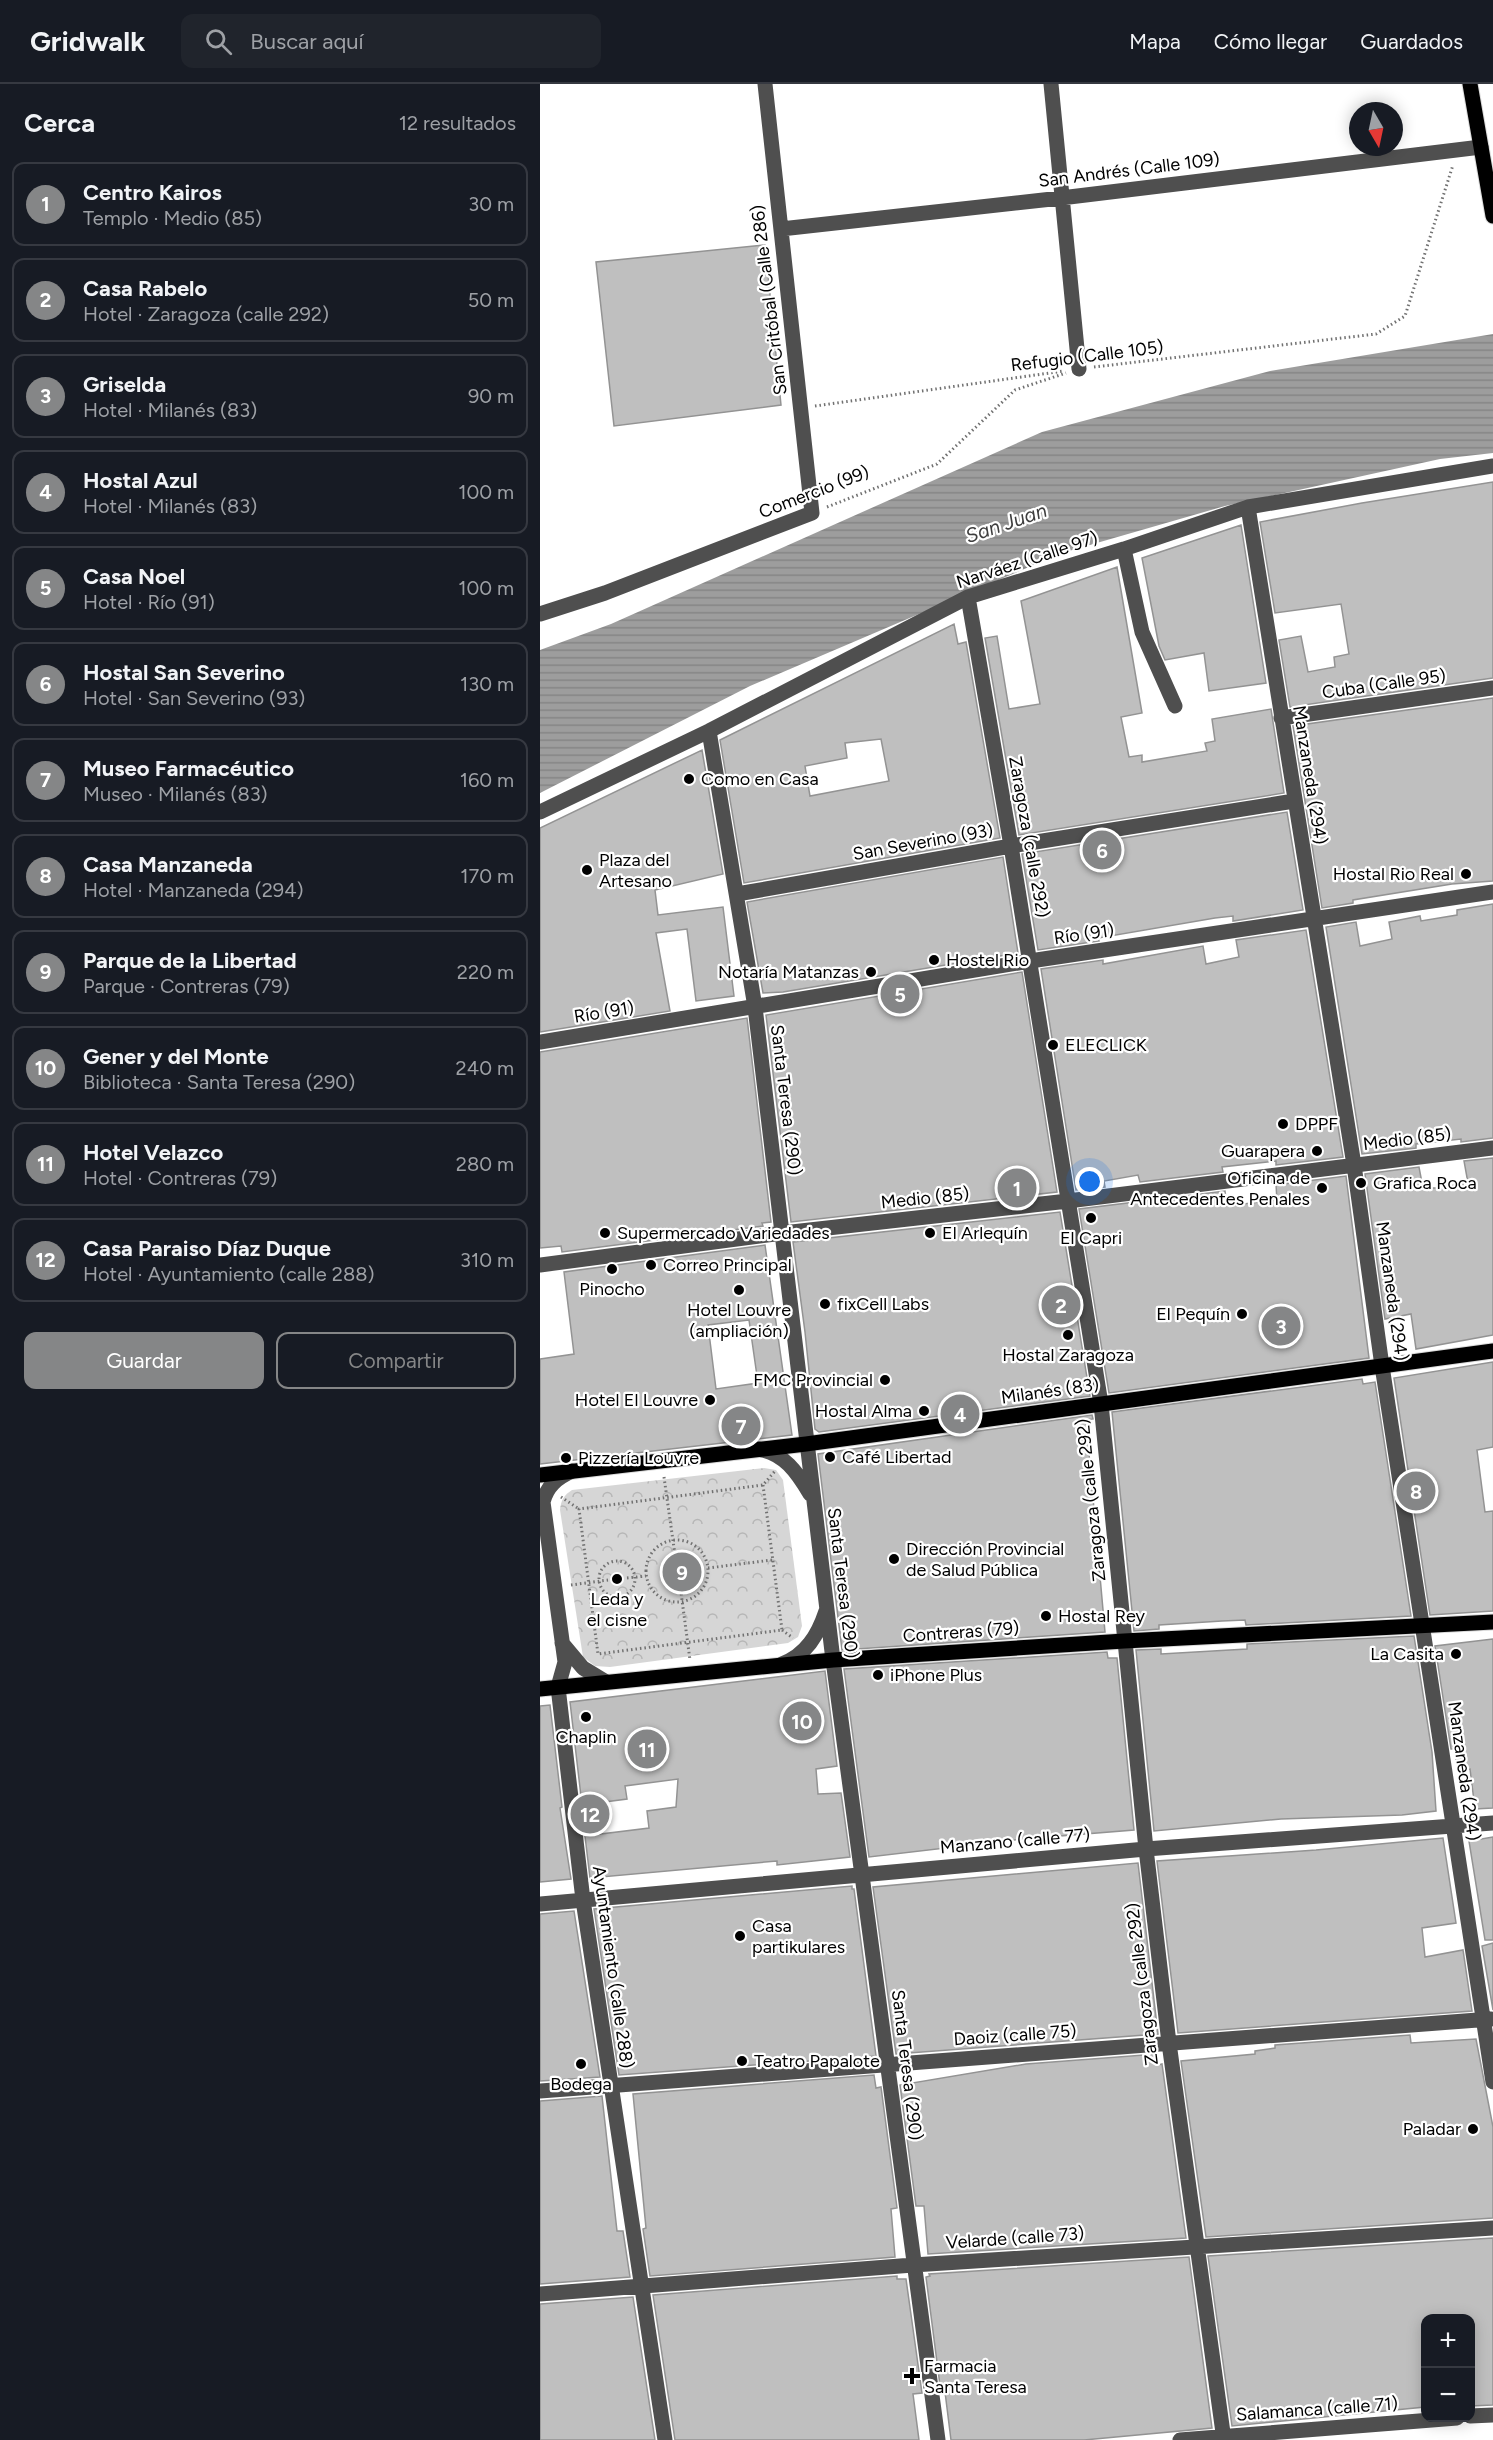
<!DOCTYPE html>
<html lang="es">
<meta charset="utf-8">
<style>
:root{--surface:#171b24;--page:#20242c;--text:#f1f3f6;--muted:#9ea1a6;--line:#363941;--accent:#858687}
body{margin:0;font-family:Figtree,sans-serif;background:var(--page);color:var(--text)}
.controls{position:absolute;right:18px;bottom:18px;display:grid;overflow:hidden;border-radius:12px;box-shadow:0 3px 15px #0003}
.controls button{width:54px;height:54px;display:grid;place-items:center;padding:0;border:0;border-bottom:2px solid var(--line);background:var(--surface);color:var(--text);font:30px sans-serif}
.compass{position:absolute;left:809px;top:18px;width:54px;height:54px;border-radius:50%;background:var(--surface);box-shadow:0 3px 15px #0003;rotate:171deg}
.you{position:absolute;left:550px;top:1098px;width:21px;height:21px;margin:-15px;border:4px solid #fff;border-radius:50%;background:#1a73e8;box-shadow:0 0 0 9px #1a73e833}
.badge{display:grid;place-items:center;width:39px;height:39px;border-radius:50%;background:var(--accent);color:#fff;font-size:20px;font-weight:700}
.pin{position:absolute;translate:-50% -50%;border:3px solid #fff;box-shadow:0 2px 6px #0006}
.list{margin:0;padding:0;list-style:none}
h2{display:flex;justify-content:space-between;align-items:center;height:78px;margin:0;padding:0 24px;font-size:26px}
h2 small{font-size:20px;font-weight:400;color:var(--muted)}
.list li{display:grid;grid-template-columns:39px 1fr auto;gap:18px;align-items:center;box-sizing:border-box;height:84px;margin:0 12px 12px;padding:0 12px;border:2px solid var(--line);border-radius:12px}
.list b{display:block;font-size:22px;white-space:nowrap}
.list p{margin:0;font-size:20px;white-space:nowrap;color:var(--muted)}
.list em{font-size:20px;font-style:normal;color:var(--muted)}
.actions{display:flex;gap:12px;padding:18px 24px}
.actions a{flex:1;padding:14px 0;border:2px solid var(--accent);border-radius:12px;text-align:center;font-size:21px;color:var(--accent)}
.actions .main{background:var(--accent);color:#fff}
.icon{flex:none;width:33px;height:33px;fill:none;stroke:currentColor;stroke-width:2;stroke-linecap:round;stroke-linejoin:round}
.map{position:relative;flex:none;width:953px;height:2356px;overflow:hidden}
header{display:flex;align-items:center;gap:36px;box-sizing:border-box;height:84px;padding:0 30px;background:var(--surface);border-bottom:2px solid var(--line)}
header strong{font-size:28px}
nav{display:flex;gap:33px;margin-inline-start:auto;font-size:21px}
.search{width:420px;height:54px;background:var(--page);display:flex;align-items:center;gap:15px;box-sizing:border-box;padding:0 21px;border-radius:12px;color:var(--muted);font-size:22px}
main{display:flex}
aside{flex:1;background:var(--surface)}
.map>svg:first-child{display:block}
.park{fill:url(#park-crowns)}
.water{fill:url(#water-rules)}
.building{fill:#bfbfbf;stroke:#939393;stroke-width:1.5;fill-rule:evenodd}
.lines{fill:none;stroke-linecap:round;stroke-linejoin:round}
.major-casing{stroke:#dbdbdb;stroke-width:17}
.path{stroke:#717171;stroke-width:3;stroke-dasharray:1.5 3;stroke-linecap:butt}
.minor{stroke:#4f4f4f;stroke-width:15}
.major{stroke:#000;stroke-width:15}
.poi-dot{fill:#000;stroke:#fff;stroke-width:2}
.labels{text-anchor:middle;dominant-baseline:central;stroke-width:4.5;stroke-linejoin:round;paint-order:stroke}
.street-label{font-size:18px;fill:#000;stroke:#fff}
.poi-label{font-size:18px;fill:#000;stroke:#fff;text-anchor:start}
.water-label{font-size:20px;font-style:italic;fill:#3e3e3e;stroke:#fff}
</style>
<header>
<strong>Gridwalk</strong>
<div class="search"><svg class="icon" aria-label="search" viewBox="0 0 24 24"><circle cx="10" cy="10" r="6"/><path d="M15 15l6 6"/></svg>Buscar aquí</div>
<nav><a>Mapa</a><a>Cómo llegar</a><a>Guardados</a></nav>
</header>
<main>
<aside>
<h2>Cerca<small>12 resultados</small></h2>
<ul class="list">
<li><span class="badge">1</span><div><b>Centro Kairos</b><p>Templo · Medio (85)</p></div><em>30 m</em></li>
<li><span class="badge">2</span><div><b>Casa Rabelo</b><p>Hotel · Zaragoza (calle 292)</p></div><em>50 m</em></li>
<li><span class="badge">3</span><div><b>Griselda</b><p>Hotel · Milanés (83)</p></div><em>90 m</em></li>
<li><span class="badge">4</span><div><b>Hostal Azul</b><p>Hotel · Milanés (83)</p></div><em>100 m</em></li>
<li><span class="badge">5</span><div><b>Casa Noel</b><p>Hotel · Río (91)</p></div><em>100 m</em></li>
<li><span class="badge">6</span><div><b>Hostal San Severino</b><p>Hotel · San Severino (93)</p></div><em>130 m</em></li>
<li><span class="badge">7</span><div><b>Museo Farmacéutico</b><p>Museo · Milanés (83)</p></div><em>160 m</em></li>
<li><span class="badge">8</span><div><b>Casa Manzaneda</b><p>Hotel · Manzaneda (294)</p></div><em>170 m</em></li>
<li><span class="badge">9</span><div><b>Parque de la Libertad</b><p>Parque · Contreras (79)</p></div><em>220 m</em></li>
<li><span class="badge">10</span><div><b>Gener y del Monte</b><p>Biblioteca · Santa Teresa (290)</p></div><em>240 m</em></li>
<li><span class="badge">11</span><div><b>Hotel Velazco</b><p>Hotel · Contreras (79)</p></div><em>280 m</em></li>
<li><span class="badge">12</span><div><b>Casa Paraiso Díaz Duque</b><p>Hotel · Ayuntamiento (calle 288)</p></div><em>310 m</em></li>
</ul>
<div class="actions"><a class="main">Guardar</a><a>Compartir</a></div>
</aside>
<div class="map">
<svg width="953" height="2356" viewBox="0 0 953 2356">
<defs>
<pattern id="park-crowns" width="20" height="18" patternUnits="userSpaceOnUse" patternTransform="scale(1.5)"><rect width="20" height="18" fill="#d6d6d6"/><path d="M2 6a3 3 0 1 1 6 0M12 15a3 3 0 1 1 6 0" fill="none" stroke="#b6b6b6"/></pattern>
<pattern id="water-rules" width="6" height="5" patternUnits="userSpaceOnUse" patternTransform="scale(1.5)"><rect width="6" height="5" fill="#9d9d9d"/><path d="M0 2.5h6" fill="none" stroke="#858585"/></pattern>
</defs>
<rect width="100%" height="100%" fill="#fff"/>
<path class="park" d="M224 1384 236 1386 243 1396 262 1542 258 1553 248 1559 70 1583 55 1582 43 1573 20 1426C21 1416 24 1411 32 1406Z"/>
<path class="water" d="M953 250V369L900 375 685 422 522 469 210 602 0 709V566L71 540 502 348 730 287Z"/>
<path class="building" d="M225 161 241 321 74 342 56 178Z
M953 398V594L750 623 739 556 761 552 768 588 795 583 794 573 809 570 801 520 735 529 720 438 822 419Z
M701 441 726 599 669 607 664 569 625 576 619 562 602 474Z
M577 483 602 629 581 633 589 673 602 671V678L667 667 665 659 675 657 672 635 731 625 744 709 479 751 445 554 457 552 469 625 500 620 481 517Z
M414 540 418 560 426 558 460 754 204 799 180 656ZM341 655 349 697 270 712 265 682 307 674 305 659Z
M953 614V797L912 800 813 816V819L782 824 753 642Z
M162 666 183 790 115 806 118 831 183 823 194 912 156 917 147 845 116 849 130 927 0 948V744Z
M747 728 763 826 693 837V832L675 834 558 854 559 857 498 866 482 770Z
M463 773 478 869 243 908 223 909 207 818Z
M953 820V1054L921 1058V1055L876 1060V1064L822 1070 786 843 816 838 820 862 852 855 849 838 880 832 881 837 917 831V826Z
M766 846 803 1073 736 1081V1077L682 1083 683 1088 600 1098 598 1091 564 1097 565 1103 536 1106 501 885 563 876V880L663 862 666 880 699 873 696 856Z
M482 888 517 1108 251 1138 226 931Z
M207 934 231 1138 222 1139 223 1142 22 1168 21 1162 0 1164V968Z
M953 1074V1251L876 1265 871 1230 845 1235 825 1090 879 1083 883 1104H897L928 1099 924 1077Z
M806 1092 829 1274 569 1309 539 1125 685 1107 687 1122 737 1116 736 1101Z
M520 1128 550 1312 279 1348 275 1345 265 1248 253 1158Z
M225 1161 252 1351 0 1380V1275L34 1270 24 1188ZM209 1236 218 1299 176 1305 168 1241Z
M953 1278V1363L937 1366 945 1428 953 1427V1527L890 1531 854 1294Z
M822 1295 823 1300 835 1298 871 1532 706 1541 705 1536 682 1537 619 1541V1545L594 1547 572 1328Z
M552 1331 553 1335 546 1336 565 1548 302 1566 278 1370Z
M874 1552 892 1668 896 1727 862 1731 741 1735 614 1747 596 1566 621 1565V1570L707 1565V1560Z
M953 1555V1724L935 1725 930 1685 918 1687 914 1665H911L895 1562Z
M567 1568 568 1574H577L594 1746 483 1755 329 1773 304 1585Z
M285 1587 297 1682 276 1685 278 1710 301 1709 310 1773 237 1781V1777L50 1794 45 1752 109 1744 107 1727 136 1723 138 1695 85 1702 87 1715 42 1721 30 1618Z
M10 1621 22 1723 20 1724 31 1795 0 1798V1622Z
M953 1753V1856H945L929 1757Z
M903 1754 916 1839 882 1844 885 1873 923 1866 932 1927 638 1949 617 1777 776 1766Z
M598 1779 618 1950 356 1970 333 1803Z
M312 1802V1805H314L336 1972 79 1991 54 1825Z
M34 1827 60 1993 0 1997V1830Z
M953 1859V1926L942 1862Z
M870 1951 871 1959 936 1955 953 2043V2134L666 2153 641 1977 715 1970V1967L735 1964V1961Z
M617 1970 618 1981 622 1980 646 2154 388 2170 384 2122H376L360 2001 486 1980Z
M334 1991 336 2004 341 2003 357 2124 351 2125 355 2173 110 2192 103 2145 106 2144 93 2010Z
M62 2012 77 2147H83L90 2193 0 2200V2017Z
M953 2154V2321L930 2322V2235H885V2323L692 2342 668 2172Z
M649 2173 672 2344 544 2356H411L405 2308 401 2309 386 2193 390 2192 389 2190Z
M357 2192V2195H366L382 2309 373 2310 379 2356H135L113 2211Z
M93 2213 115 2356H0V2220Z"/>
<g class="lines">
<defs>
<path id="major" d="M930 0 953 132
M0 1391 266 1360 953 1267
M0 1605 293 1576 584 1557 953 1538"/>
</defs>
<use href="#major" class="major-casing"/>
<path class="path" d="M554 283 836 250 865 232 913 81
M275 322 524 287
M287 423 397 380 475 306 526 289
M124 1393 135 1471
M223 1401 242 1546 58 1570 39 1425 223 1401 235 1387
M21 1413 39 1425
M106 1487a31 31 0 1 1 62 0a31 31 0 1 1-62 0Z
M59 1495a18 18 0 1 1 36 0a18 18 0 1 1-36 0Z
M168 1484 232 1476
M87 1494 106 1492
M31 1501 68 1496
M140 1501 150 1576
M242 1546 253 1554"/>
<path class="minor" d="M511 0 539 285
M241 145 521 114 941 63
M708 423 814 1081 842 1282 953 1998
M584 465 602 548 635 622
M428 513 471 762 561 1320 606 1765 629 1959 684 2356
M0 530 65 509 272 429 225 0
M741 634 953 604
M169 647 215 923 293 1576 398 2356
M0 728 169 647 428 513 584 465 708 423 953 382
M197 810 471 762 754 717
M0 958 490 877 953 808
M0 1181 243 1149 528 1117 953 1064
M218 1365C244 1369 257 1388 270 1410
M0 1416 3 1418 25 1578 18 1603 43 1816 125 2356
M3 1418C7 1402 17 1394 32 1387
M22 1559 43 1584 66 1598
M242 1580C266 1571 278 1551 286 1527
M0 1820 606 1765 953 1739
M0 2007 951 1935
M0 2210 373 2181 953 2144
M930 2332 953 2331
M640 2356 917 2334"/>
<use href="#major" class="major"/>
</g>
<g class="poi-dot">
<circle cx="149" cy="695" r="6"/>
<circle cx="47" cy="786" r="6"/>
<circle cx="926" cy="790" r="6"/>
<circle cx="394" cy="876" r="6"/>
<circle cx="331" cy="888" r="6"/>
<circle cx="513" cy="961" r="6"/>
<circle cx="743" cy="1040" r="6"/>
<circle cx="777" cy="1067" r="6"/>
<circle cx="821" cy="1099" r="6"/>
<circle cx="782" cy="1104" r="6"/>
<circle cx="551" cy="1134" r="6"/>
<circle cx="65" cy="1149" r="6"/>
<circle cx="390" cy="1149" r="6"/>
<circle cx="111" cy="1181" r="6"/>
<circle cx="72" cy="1185" r="6"/>
<circle cx="199" cy="1206" r="6"/>
<circle cx="285" cy="1220" r="6"/>
<circle cx="702" cy="1230" r="6"/>
<circle cx="528" cy="1251" r="6"/>
<circle cx="345" cy="1296" r="6"/>
<circle cx="170" cy="1316" r="6"/>
<circle cx="384" cy="1327" r="6"/>
<circle cx="290" cy="1373" r="6"/>
<circle cx="26" cy="1374" r="6"/>
<circle cx="354" cy="1475" r="6"/>
<circle cx="77" cy="1495" r="6"/>
<circle cx="506" cy="1532" r="6"/>
<circle cx="916" cy="1570" r="6"/>
<circle cx="338" cy="1591" r="6"/>
<circle cx="46" cy="1633" r="6"/>
<circle cx="200" cy="1852" r="6"/>
<circle cx="202" cy="1977" r="6"/>
<circle cx="41" cy="1980" r="6"/>
<circle cx="933" cy="2045" r="6"/>
<path d="M369 2283h6v6h6v6h-6v6h-6v-6h-6v-6h6z"/>
</g>
<g class="labels">
<g class="street-label">
<text transform="translate(589 86) rotate(-7)">San Andrés (Calle 109)</text>
<text transform="translate(229 216) rotate(-97)">San Critóbal (Calle 286)</text>
<text transform="translate(547 272) rotate(-7)">Refugio (Calle 105)</text>
<text transform="translate(274 408) rotate(-21)">Comercio (99)</text>
<text transform="translate(487 476) rotate(-18)">Narváez (Calle 97)</text>
<text transform="translate(844 600) rotate(-8)">Cuba (Calle 95)</text>
<text transform="translate(770 691) rotate(81)">Manzaneda (294)</text>
<text transform="translate(489 753) rotate(80)">Zaragoza (calle 292)</text>
<text transform="translate(383 758) rotate(-10)">San Severino (93)</text>
<text transform="translate(544 850) rotate(-8)">Río (91)</text>
<text transform="translate(64 928) rotate(-9)">Río (91)</text>
<text transform="translate(246 1016) rotate(83)">Santa Teresa (290)</text>
<text transform="translate(867 1055) rotate(-7)">Medio (85)</text>
<text transform="translate(385 1114) rotate(-6)">Medio (85)</text>
<text transform="translate(852 1207) rotate(82)">Manzaneda (294)</text>
<text transform="translate(510 1307) rotate(-8)">Milanés (83)</text>
<text transform="translate(551 1416) rotate(-96)">Zaragoza (calle 292)</text>
<text transform="translate(303 1499) rotate(83)">Santa Teresa (290)</text>
<text transform="translate(421 1548) rotate(-4)">Contreras (79)</text>
<text transform="translate(924 1687) rotate(82)">Manzaneda (294)</text>
<text transform="translate(475 1757) rotate(-5)">Manzano (calle 77)</text>
<text transform="translate(73 1883) rotate(82)">Ayuntamiento (calle 288)</text>
<text transform="translate(602 1900) rotate(-97)">Zaragoza (calle 292)</text>
<text transform="translate(475 1951) rotate(-4)">Daoiz (calle 75)</text>
<text transform="translate(367 1981) rotate(83)">Santa Teresa (290)</text>
<text transform="translate(475 2154) rotate(-4)">Velarde (calle 73)</text>
<text transform="translate(777 2325) rotate(-4)">Salamanca (calle 71)</text>
</g>
<g class="poi-label">
<text x="161" y="695">Como en Casa</text>
<text x="59" y="776">Plaza del<tspan x="59" dy="21">Artesano</tspan></text>
<text x="914" y="790" text-anchor="end">Hostal Rio Real</text>
<text x="406" y="876">Hostel Rio</text>
<text x="319" y="888" text-anchor="end">Notaría Matanzas</text>
<text x="525" y="961">ELECLICK</text>
<text x="755" y="1040">DPPF</text>
<text x="765" y="1067" text-anchor="end">Guarapera</text>
<text x="770" y="1094" text-anchor="end">Oficina de<tspan x="770" dy="21">Antecedentes Penales</tspan></text>
<text x="833" y="1099">Grafica Roca</text>
<text x="77" y="1149">Supermercado Variedades</text>
<text x="402" y="1149">El Arlequín</text>
<text x="551" y="1154" text-anchor="middle">El Capri</text>
<text x="123" y="1181">Correo Principal</text>
<text x="72" y="1205" text-anchor="middle">Pinocho</text>
<text x="297" y="1220">fixCell Labs</text>
<text x="199" y="1226" text-anchor="middle">Hotel Louvre<tspan x="199" dy="21">(ampliación)</tspan></text>
<text x="690" y="1230" text-anchor="end">El Pequín</text>
<text x="528" y="1271" text-anchor="middle">Hostal Zaragoza</text>
<text x="333" y="1296" text-anchor="end">FMC Provincial</text>
<text x="158" y="1316" text-anchor="end">Hotel El Louvre</text>
<text x="372" y="1327" text-anchor="end">Hostal Alma</text>
<text x="302" y="1373">Café Libertad</text>
<text x="38" y="1374">Pizzería Louvre</text>
<text x="366" y="1465">Dirección Provincial<tspan x="366" dy="21">de Salud Pública</tspan></text>
<text x="77" y="1515" text-anchor="middle">Leda y<tspan x="77" dy="21">el cisne</tspan></text>
<text x="518" y="1532">Hostal Rey</text>
<text x="904" y="1570" text-anchor="end">La Casita</text>
<text x="350" y="1591">iPhone Plus</text>
<text x="46" y="1653" text-anchor="middle">Chaplin</text>
<text x="212" y="1842">Casa<tspan x="212" dy="21">partikulares</tspan></text>
<text x="214" y="1977">Teatro Papalote</text>
<text x="41" y="2000" text-anchor="middle">Bodega</text>
<text x="921" y="2045" text-anchor="end">Paladar</text>
<text x="384" y="2282">Farmacia<tspan x="384" dy="21">Santa Teresa</tspan></text>
</g>
<g class="water-label">
<text transform="translate(466 439) rotate(-19)">San Juan</text>
</g>
</g>
</svg>
<div class="controls">
<button>+</button>
<button>−</button>
</div>
<svg class="compass" viewBox="-18 -18 36 36"><path d="M0-13l5 13h-10z" fill="#e53935"/><path d="M0 13l5-13h-10z" fill="#9ea1a6"/></svg>
<div class="you"></div>
<div class="pin badge" style="left:477px;top:1104px">1</div>
<div class="pin badge" style="left:521px;top:1221px">2</div>
<div class="pin badge" style="left:741px;top:1242px">3</div>
<div class="pin badge" style="left:420px;top:1330px">4</div>
<div class="pin badge" style="left:360px;top:910px">5</div>
<div class="pin badge" style="left:562px;top:766px">6</div>
<div class="pin badge" style="left:201px;top:1342px">7</div>
<div class="pin badge" style="left:876px;top:1407px">8</div>
<div class="pin badge" style="left:142px;top:1488px">9</div>
<div class="pin badge" style="left:262px;top:1637px">10</div>
<div class="pin badge" style="left:107px;top:1665px">11</div>
<div class="pin badge" style="left:50px;top:1730px">12</div>
</div>
</main>
